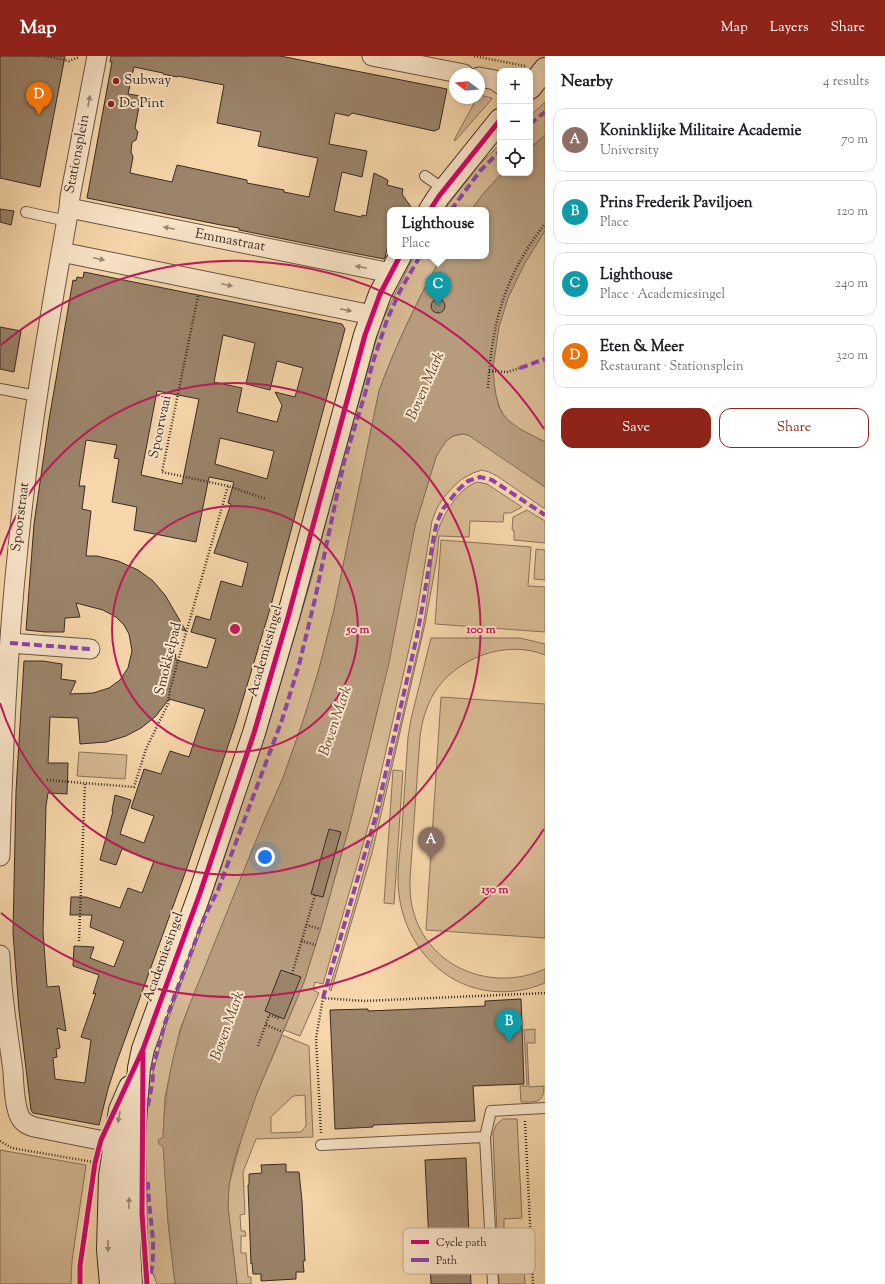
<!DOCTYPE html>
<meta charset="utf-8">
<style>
:root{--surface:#fff;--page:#f6f6f6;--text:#202124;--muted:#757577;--line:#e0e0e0;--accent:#8f2418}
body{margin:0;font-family:"Sorts Mill Goudy",serif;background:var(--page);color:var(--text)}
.controls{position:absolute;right:12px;top:12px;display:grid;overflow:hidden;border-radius:8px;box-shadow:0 2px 6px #0003}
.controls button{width:36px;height:36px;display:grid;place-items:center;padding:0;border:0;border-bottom:1px solid var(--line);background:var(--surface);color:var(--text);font:20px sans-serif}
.compass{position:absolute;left:449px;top:12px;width:36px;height:36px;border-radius:50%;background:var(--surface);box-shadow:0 2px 6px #0003;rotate:286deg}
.you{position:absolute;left:265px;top:801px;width:14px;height:14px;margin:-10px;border:3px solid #fff;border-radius:50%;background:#1a73e8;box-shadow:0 0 0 6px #1a73e833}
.badge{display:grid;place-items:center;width:26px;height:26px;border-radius:50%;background:var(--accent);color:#fff;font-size:13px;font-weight:700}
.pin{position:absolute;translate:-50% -33px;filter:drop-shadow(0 1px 2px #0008)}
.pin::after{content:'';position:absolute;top:21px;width:14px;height:12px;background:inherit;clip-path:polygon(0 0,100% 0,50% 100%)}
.popup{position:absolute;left:387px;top:151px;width:102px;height:52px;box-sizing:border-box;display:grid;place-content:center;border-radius:8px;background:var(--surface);filter:drop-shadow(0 1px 3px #0005);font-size:13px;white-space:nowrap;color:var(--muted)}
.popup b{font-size:15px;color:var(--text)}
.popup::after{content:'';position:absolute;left:50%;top:100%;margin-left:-8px;border:8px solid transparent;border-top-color:var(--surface)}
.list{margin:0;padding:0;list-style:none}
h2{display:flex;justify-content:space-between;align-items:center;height:52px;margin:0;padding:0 16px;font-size:17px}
h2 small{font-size:13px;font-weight:400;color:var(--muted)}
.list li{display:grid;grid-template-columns:26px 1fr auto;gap:12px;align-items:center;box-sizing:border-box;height:64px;margin:0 8px 8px;padding:0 8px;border:1px solid var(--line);border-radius:12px}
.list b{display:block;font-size:15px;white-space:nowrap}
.list p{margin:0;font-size:13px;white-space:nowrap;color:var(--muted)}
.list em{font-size:13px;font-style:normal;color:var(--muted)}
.actions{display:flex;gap:8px;padding:12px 16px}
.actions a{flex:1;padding:9px 0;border:1px solid var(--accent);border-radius:12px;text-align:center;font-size:14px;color:var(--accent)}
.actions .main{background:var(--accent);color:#fff}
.icon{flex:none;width:22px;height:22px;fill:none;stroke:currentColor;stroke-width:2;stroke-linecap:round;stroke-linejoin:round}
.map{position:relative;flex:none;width:545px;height:1228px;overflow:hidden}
header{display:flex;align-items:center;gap:24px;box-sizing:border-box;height:56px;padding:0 20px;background:var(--accent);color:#fff}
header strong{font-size:19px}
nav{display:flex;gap:22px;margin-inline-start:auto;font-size:14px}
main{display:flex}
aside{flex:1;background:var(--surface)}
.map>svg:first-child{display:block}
.green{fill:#d6b993;stroke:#88725c;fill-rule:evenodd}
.water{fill:#b69c7d;stroke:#846f5a}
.building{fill:#9b846a;stroke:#392b25;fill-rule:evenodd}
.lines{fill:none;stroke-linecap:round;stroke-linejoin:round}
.lane-casing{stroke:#685646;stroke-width:12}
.street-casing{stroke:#685646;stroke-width:21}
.secondary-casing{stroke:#392b25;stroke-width:24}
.path{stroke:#392b25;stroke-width:2.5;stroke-dasharray:1 2;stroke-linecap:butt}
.lane{stroke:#f9e4c8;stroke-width:10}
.street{stroke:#f9e4c8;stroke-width:19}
.secondary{stroke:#f9e4c8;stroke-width:22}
.quiet{stroke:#8e44ad;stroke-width:4;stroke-dasharray:8 4;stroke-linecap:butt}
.cycleway-casing{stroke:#f9e4c8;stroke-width:8}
.cycleway{stroke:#d6006c;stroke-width:5}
.oneway{fill:#998876}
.ring{fill:none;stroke:#c2185b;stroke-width:2}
.poi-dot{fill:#8f2418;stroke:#f9e4c8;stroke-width:1.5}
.labels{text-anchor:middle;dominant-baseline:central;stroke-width:4;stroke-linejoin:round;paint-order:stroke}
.poi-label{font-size:14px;fill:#392b25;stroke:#f9e4c8;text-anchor:start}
.street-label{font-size:14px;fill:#392b25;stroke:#f9e4c8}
.water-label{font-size:15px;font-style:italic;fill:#58473b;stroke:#f9e4c8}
.key{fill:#f9e4c8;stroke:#bfac97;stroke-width:1}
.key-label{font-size:11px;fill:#392b25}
.centre{fill:#c2185b;stroke:#f9e4c8;stroke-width:2}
.ring-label{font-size:12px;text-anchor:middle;font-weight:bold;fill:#c2185b;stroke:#f9e4c8;stroke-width:4;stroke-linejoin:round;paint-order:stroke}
</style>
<header>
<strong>Map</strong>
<nav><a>Map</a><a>Layers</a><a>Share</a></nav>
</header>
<main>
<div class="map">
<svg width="545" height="1228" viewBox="0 0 545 1228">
<rect width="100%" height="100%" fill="#f6d6aa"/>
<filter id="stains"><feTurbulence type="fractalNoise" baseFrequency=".005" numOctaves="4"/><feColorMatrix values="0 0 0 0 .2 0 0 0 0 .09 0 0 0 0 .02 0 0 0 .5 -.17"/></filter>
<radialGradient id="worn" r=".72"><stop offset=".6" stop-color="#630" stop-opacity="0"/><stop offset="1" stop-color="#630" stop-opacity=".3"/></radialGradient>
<path class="green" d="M480 39 492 42 491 44 455 85 454 84 477 42H479V40Z
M545 46V79L530 92V60Z
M500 88V117H502L483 138 471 154H444L479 109Z
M545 175V386C532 379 515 373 506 362 498 352 496 340 494 328 488 275 515 217 545 175Z
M414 200H442C418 243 396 288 379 335L334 554 319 613 303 665 283 722 266 760 180 973 165 1041 163 1081 168 1166 175 1228H157L148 1204 146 1097 147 1043 150 1019 152 1020 165 972 206 861 204 860 220 815 270 662 311 524 329 454 380 270 395 238Z
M463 378 471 380 545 431V453L497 420 489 416 482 414 473 417 462 423 453 431 444 441 437 452 432 465 416 562 372 757 323 928 315 926 313 934 319 937 300 980 284 974 304 926 322 868 349 771 375 664 415 470 436 401 444 386 453 380Z
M477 426 487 428 522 451 511 457H504L503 466 470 465 469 481 439 480 437 502 425 568 383 750 372 797 331 935 329 933C364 825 390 715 415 605 420 585 425 564 427 543 431 519 431 492 440 469 447 453 460 432 477 426Z
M527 454 545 465V487L514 484V474H512L513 461Z
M441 484 531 491 528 530 545 531V576L435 568Z
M536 493 545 494V524L534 523Z
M431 582H520L545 588V599C506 583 456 602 434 637 426 651 422 665 420 681L410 823C410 834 410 844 413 854 428 912 492 937 545 913V927C516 939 485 939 457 925 419 905 398 865 398 823 398 806 401 789 402 772 404 741 406 711 408 681L411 663Z
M441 641 545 648V882L426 874Z
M79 696 127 699 125 723 77 720Z
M393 714 403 715 394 848 384 847Z
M535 973V987H527L529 1031 544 1030C544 1048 535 1046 521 1046L520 1030H527L524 974Z
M282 979 309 990 313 1081 256 1083 243 1116 245 1158 240 1159 241 1175H245L246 1180H241V1197H246L248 1221H251V1228H237L228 1151 229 1129 244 1072 257 1037ZM305 1039 306 1070 301 1076 271 1077V1061L293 1040Z
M503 1063H517L522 1162 504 1163V1177H497L493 1077 496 1069Z
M0 1094 86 1109 72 1205 71 1228H0Z
M504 1181 505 1195 523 1194 525 1228H499L497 1182Z"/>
<path class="water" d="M545 79V175L525 207 508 242 499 271 493 312 495 335 499 351 503 358 508 364 520 373 545 386V431L468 379 462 378 453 380 446 385 436 401 415 470 389 607 349 771 322 868 304 926 257 1037 234 1105 229 1129 228 1151 237 1228H175L168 1166 163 1091 159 1088 158 1084 163 1081C164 1037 173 992 189 950L266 760 283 722 303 665 319 613 334 554 379 335C396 288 418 243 442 200H486V154H471L483 138 502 117H530V93Z"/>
<path class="building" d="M0 0H65L40 131 0 122Z
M111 0H280L447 33 439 73 434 75 352 57 349 60 335 57 329 88 367 95 362 121 342 116 334 155 361 161 362 159 366 160 374 117 388 124 387 129 403 133 402 138 413 154H390V182L385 201 384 203 358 198 239 174V172L221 169 87 142 112 6H110ZM134 11 163 17V18L177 21 178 20 224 29 217 67 261 76 258 90 318 102 309 141 284 136V134L247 127V124L177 109 172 126 130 117 133 101 131 96 132 86 136 84 138 76 135 72 141 40 128 38Z
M0 153 14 155 11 169 0 166Z
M84 216 342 268 345 273 270 553 236 666 188 809 117 1005 108 1033 99 1069 33 1057 31 1054 19 955 13 877 16 735 24 605H43L62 608 61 623 76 625 70 638 93 637 109 632 120 624 128 612 132 595 129 578 124 569 116 561 103 554 76 547 80 561 65 562 64 576H45L26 574 34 468 49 364 73 224 76 225 77 221 83 222ZM223 279 255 287 246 328 270 334 277 305 303 312 295 341 275 336 282 349 277 366 237 356 242 332 214 326ZM157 335 199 343 182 428 141 419ZM220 382 274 395 267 423 215 408ZM86 384 117 389 114 402 119 403 112 446 137 451 134 474 196 486 209 421 234 426 228 447 231 448 214 497 248 507 242 531 221 525 210 564 196 560 191 576 216 583 207 612 176 604 173 571 186 575 165 539 153 525 138 514 118 505 97 500H86L91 455 82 453 85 430H79ZM169 643 205 653 189 701 170 695 161 718 144 713 131 752 154 760 144 787 120 778 131 744 115 739 112 755H113L100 804 116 809 122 793 154 805 142 837 128 832 120 852 86 841H71L70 859H92L90 871 124 885 114 911 90 902 94 891 74 890 73 910 99 919 93 938 96 937 81 981 91 984 85 1027 55 1023 53 1002 57 1001 56 993 60 992 57 972 66 975 59 930 47 931 43 876 46 750 48 737 67 738 68 707H48L50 661 78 662 80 688 106 686 126 680 141 672 156 660Z
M431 250a7 7 0 1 1 14 0a7 7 0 1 1-14 0Z
M0 271 21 275 14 316 0 313Z
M329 773 341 776 323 841 311 838Z
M281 914 301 921 284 963 265 955Z
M521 943 524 1028 473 1030 475 1065 373 1069V1071L335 1073 330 954 368 953V955L485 950V945Z
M466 1102 469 1178 480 1177 481 1204H470L471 1228H431L425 1104Z
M286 1108V1116H299L302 1145 305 1205H303L304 1216H296V1223L261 1225V1218H253L252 1207 251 1208 248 1129 249 1128V1118L262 1117 261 1109Z"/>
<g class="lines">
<defs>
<path id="lane" d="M425 120 445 134
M26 156 67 165
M0 333 37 340
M321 1089 485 1081
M493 1228 485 1081 491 1055 545 1052"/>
<path id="street" d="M372 0 464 18
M479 21 495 24 500 28
M69 152 391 217
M61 196 372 259
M10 587 90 593
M0 800C3 698 7 595 18 492 29 378 49 265 69 152L70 141 97 0
M0 899C1 938 8 977 13 1015 14 1028 14 1049 20 1061 23 1067 28 1069 34 1071L114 1087"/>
<path id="secondary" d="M530 32 545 13
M430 154 439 140 500 64
M111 1228 108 1194 110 1120 120 1054 130 1031
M131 1228 129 1190V1145L139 1012 143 993 200 837 254 677 288 561 365 279 380 238 400 200"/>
</defs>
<use href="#lane" class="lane-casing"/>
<use href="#street" class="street-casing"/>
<use href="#secondary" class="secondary-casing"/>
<path class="path" d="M35 0H39
M45 0 69 5 79 1
M474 0 525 10
M198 240 162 416 228 430 266 443
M489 315 507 316 520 312
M488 332C492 267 504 220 545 168
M47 724 134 731 146 693 168 648 170 633 228 430
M306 869 320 873
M79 885 85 727
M301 885 316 889
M292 918 315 839
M266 969 283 976
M258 990 269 959 280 963
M525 1065 533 1228
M321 1077 316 982 323 942 364 945 545 937
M0 1085 12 1092 93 1106"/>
<use href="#lane" class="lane"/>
<use href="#street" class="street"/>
<use href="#secondary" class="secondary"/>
<path class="quiet" d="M530 68 545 56
M451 154 480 115 500 95
M520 312 545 303
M10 587 90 593
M323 942 376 759 417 580 423 547 434 479 437 466 443 453 459 433 468 425 480 421 492 424 545 459
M148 1050C149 1041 155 1021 152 1015L165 967 173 944 204 862 218 834 282 664 299 609 315 543 344 406 365 338 372 309 387 264 400 235 420 200
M148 1126C148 1157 158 1190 150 1221"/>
<defs>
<path id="cycleway" d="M430 154 439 140 500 64
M143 997 142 1157 147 1228
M80 1228V1210L95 1107 101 1084 143 993 200 837 254 677 288 561 365 279 380 238 400 200"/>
</defs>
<use href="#cycleway" class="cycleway-casing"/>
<use href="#cycleway" class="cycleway"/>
</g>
<defs><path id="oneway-solid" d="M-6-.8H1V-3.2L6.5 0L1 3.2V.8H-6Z"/></defs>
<g class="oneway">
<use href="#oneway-solid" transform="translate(89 45) rotate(-79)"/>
<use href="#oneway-solid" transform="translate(169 172) rotate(-168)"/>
<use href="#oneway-solid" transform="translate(99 203) rotate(12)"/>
<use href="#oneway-solid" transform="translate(361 211) rotate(-168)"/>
<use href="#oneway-solid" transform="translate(227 229) rotate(12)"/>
<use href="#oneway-solid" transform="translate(346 254) rotate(11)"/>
<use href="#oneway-solid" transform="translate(119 1061) rotate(101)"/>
<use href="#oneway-solid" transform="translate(129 1147) rotate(-89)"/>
<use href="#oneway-solid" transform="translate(108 1190) rotate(89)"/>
</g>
<g class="ring">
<circle cx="235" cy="573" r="123"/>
<path d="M0 499A246 246 0 1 1 0 647"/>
<path d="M544 773A368 368 0 0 1 1 857M1 289A368 368 0 0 1 544 373"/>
</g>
<g class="poi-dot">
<circle cx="116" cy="25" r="4"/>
<circle cx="111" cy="48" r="4"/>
</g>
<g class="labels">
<g class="poi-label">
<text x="124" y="25">Subway</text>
<text x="119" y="48">De Pint</text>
</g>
<g class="street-label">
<text transform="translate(78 98) rotate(-79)">Stationsplein</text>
<text transform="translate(230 185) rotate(11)">Emmastraat</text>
<text transform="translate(161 371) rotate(-78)">Spoorwaai</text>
<text transform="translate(21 461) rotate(-83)">Spoorstraat</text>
<text transform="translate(266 595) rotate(-74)">Academiesingel</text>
<text transform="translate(169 603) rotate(-76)">Smokkelpad</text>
<text transform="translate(164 901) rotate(-70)">Academiesingel</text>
</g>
<g class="water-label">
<text transform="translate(426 330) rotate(-66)">Boven Mark</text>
<text transform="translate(336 665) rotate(-71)">Boven Mark</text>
<text transform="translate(228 970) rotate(-70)">Boven Mark</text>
</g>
</g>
<rect x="403" y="1172" width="132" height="46" rx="6" class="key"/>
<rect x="411" y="1184" width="18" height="4" fill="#d6006c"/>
<rect x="411" y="1202" width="18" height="4" fill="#8e44ad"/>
<g class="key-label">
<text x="436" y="1190">Cycle path</text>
<text x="436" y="1208">Path</text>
</g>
<circle cx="235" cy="573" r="6" class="centre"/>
<g class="ring-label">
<text x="358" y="577">50 m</text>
<text x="481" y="577">100 m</text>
<text x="495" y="837">150 m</text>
</g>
<rect width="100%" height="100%" filter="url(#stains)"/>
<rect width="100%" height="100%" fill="url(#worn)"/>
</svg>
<div class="controls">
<button>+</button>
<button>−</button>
<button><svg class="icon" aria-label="locate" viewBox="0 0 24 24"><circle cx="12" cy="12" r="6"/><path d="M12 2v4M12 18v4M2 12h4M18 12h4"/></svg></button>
</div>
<svg class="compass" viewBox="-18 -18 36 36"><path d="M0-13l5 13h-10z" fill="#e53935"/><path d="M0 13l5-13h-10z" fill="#757577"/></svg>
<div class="you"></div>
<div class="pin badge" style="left:431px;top:804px;background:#8d6e63">A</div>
<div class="pin badge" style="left:509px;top:986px;background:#0f9aa8">B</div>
<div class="pin badge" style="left:438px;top:249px;background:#0f9aa8">C</div>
<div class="popup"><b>Lighthouse</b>Place</div>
<div class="pin badge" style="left:39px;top:59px;background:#e8710a">D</div>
</div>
<aside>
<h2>Nearby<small>4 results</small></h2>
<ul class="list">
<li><span class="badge" style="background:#8d6e63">A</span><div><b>Koninklijke Militaire Academie</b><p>University</p></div><em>70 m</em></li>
<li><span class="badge" style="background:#0f9aa8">B</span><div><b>Prins Frederik Paviljoen</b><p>Place</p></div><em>120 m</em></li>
<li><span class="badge" style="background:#0f9aa8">C</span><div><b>Lighthouse</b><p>Place · Academiesingel</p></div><em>240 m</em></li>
<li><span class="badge" style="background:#e8710a">D</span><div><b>Eten &amp; Meer</b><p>Restaurant · Stationsplein</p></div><em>320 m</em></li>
</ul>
<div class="actions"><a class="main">Save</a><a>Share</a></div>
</aside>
</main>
